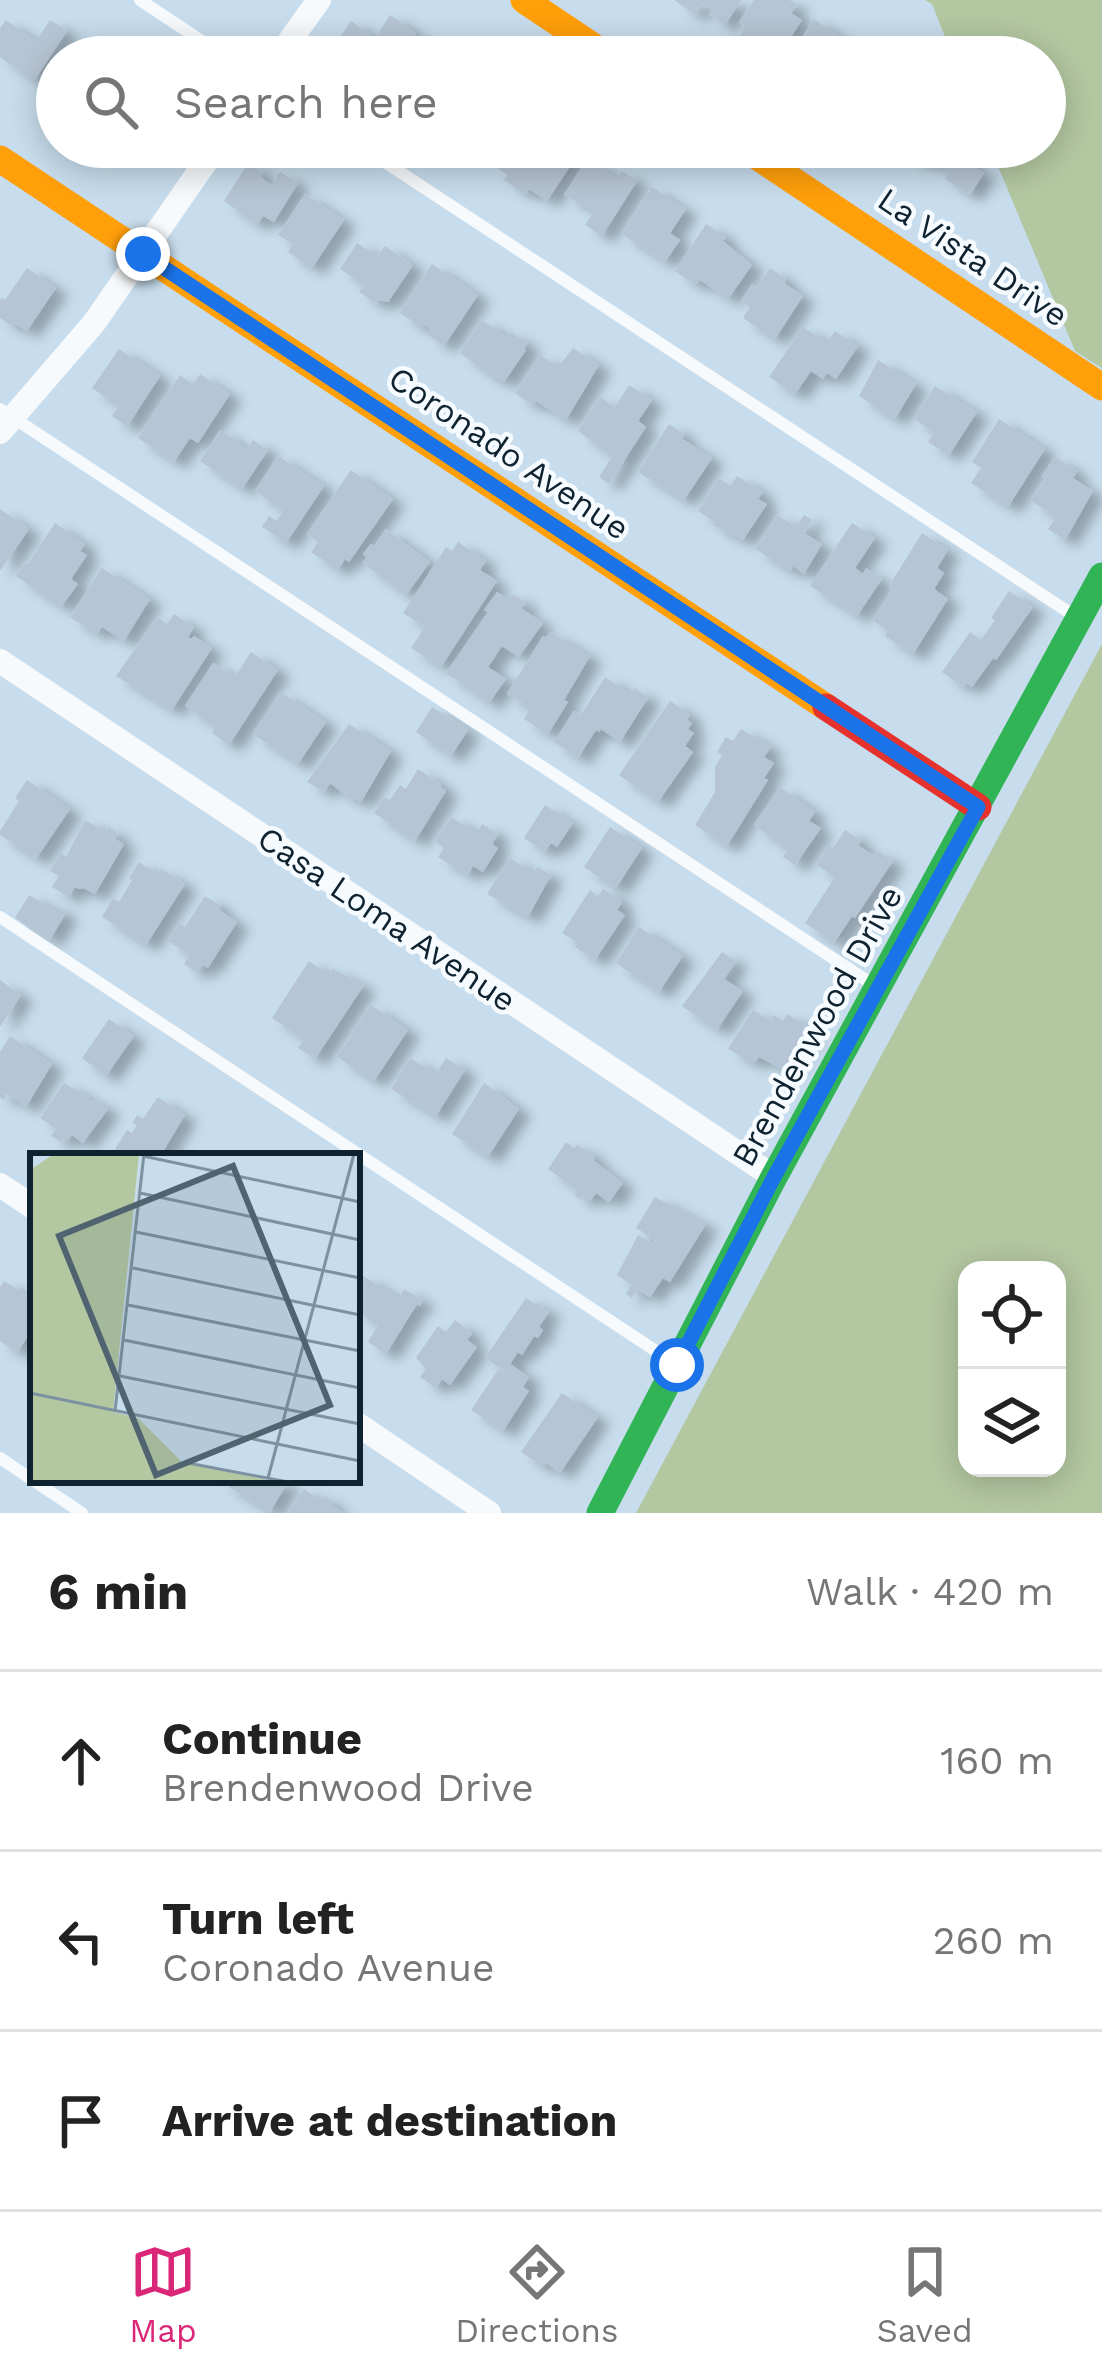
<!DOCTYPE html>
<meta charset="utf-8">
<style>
:root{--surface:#fff;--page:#f2f2f2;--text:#222;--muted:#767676;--line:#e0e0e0;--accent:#db2777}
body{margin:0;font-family:"Work Sans",sans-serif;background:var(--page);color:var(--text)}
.controls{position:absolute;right:36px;bottom:36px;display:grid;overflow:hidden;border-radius:24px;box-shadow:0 6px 30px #0003}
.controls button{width:108px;height:108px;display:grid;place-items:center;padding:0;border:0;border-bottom:3px solid var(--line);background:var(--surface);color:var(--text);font:60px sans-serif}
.stop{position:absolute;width:36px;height:36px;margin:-27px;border:9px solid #1a73e8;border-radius:50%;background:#fff}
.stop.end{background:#1a73e8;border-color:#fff;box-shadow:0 3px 12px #0008}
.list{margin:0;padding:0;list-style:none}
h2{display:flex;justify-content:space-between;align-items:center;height:156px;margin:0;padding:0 48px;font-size:51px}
h2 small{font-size:39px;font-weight:400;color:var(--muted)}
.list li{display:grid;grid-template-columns:78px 1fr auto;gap:36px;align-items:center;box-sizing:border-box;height:180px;padding:0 48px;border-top:3px solid var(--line)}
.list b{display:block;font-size:45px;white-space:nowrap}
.list p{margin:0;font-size:39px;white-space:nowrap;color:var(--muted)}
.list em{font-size:39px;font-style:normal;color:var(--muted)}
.icon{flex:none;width:66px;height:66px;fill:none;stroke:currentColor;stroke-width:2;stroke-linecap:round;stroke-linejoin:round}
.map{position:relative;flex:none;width:1102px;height:1513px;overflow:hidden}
.search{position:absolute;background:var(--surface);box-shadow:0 6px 30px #0003;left:36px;right:36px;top:36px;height:132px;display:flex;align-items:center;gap:30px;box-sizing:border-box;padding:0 42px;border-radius:66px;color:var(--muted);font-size:45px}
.sheet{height:696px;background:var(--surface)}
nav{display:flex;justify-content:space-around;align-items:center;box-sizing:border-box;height:168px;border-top:3px solid var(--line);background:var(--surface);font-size:33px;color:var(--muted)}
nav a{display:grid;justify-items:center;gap:6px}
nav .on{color:var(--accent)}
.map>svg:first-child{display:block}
.green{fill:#b3c7a1;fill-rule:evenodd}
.building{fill:#b6c5d5;filter:url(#shadow)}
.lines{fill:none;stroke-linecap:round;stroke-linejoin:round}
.lane{stroke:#f7fafc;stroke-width:12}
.street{stroke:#f7fafc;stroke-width:24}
.fast{stroke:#30b455;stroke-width:27}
.slow{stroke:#ff9f0a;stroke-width:27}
.jam{stroke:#e5322d;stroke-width:27}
.route{stroke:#1a73e8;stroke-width:15}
.labels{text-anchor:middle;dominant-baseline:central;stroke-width:9;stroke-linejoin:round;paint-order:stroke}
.street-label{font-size:33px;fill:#0f222f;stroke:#f6fbff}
.inset-road{fill:none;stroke:#7d92a0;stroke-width:3}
.view{fill:#4f6371;fill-opacity:0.15;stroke:#4f6371;stroke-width:6}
.inset-edge{fill:none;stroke:#0f222f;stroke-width:6}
</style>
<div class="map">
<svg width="1102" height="1513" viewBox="0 0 1102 1513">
<defs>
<filter id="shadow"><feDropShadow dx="12" dy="7" stdDeviation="6" flood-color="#0004"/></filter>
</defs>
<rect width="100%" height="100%" fill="#c7dcec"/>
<path class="green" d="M925 0H1102V368L1075 351 990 147H1045V57H953L932 4Z
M1102 644V1513H636ZM967 1270H1057V1468H967Z"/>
<path class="building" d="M674 0H741L725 25 709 14 712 10 703 4 695 15Z
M754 0H790L797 5 791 13 802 20 787 43 777 36 763 57 737 40 745 27 739 22Z
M390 15 416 33 400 57H319L330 41 335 44 351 21 375 38Z
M814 19 847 42 843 48 856 57H789Z
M6 20 36 41 50 20 67 31 34 81 0 57V28Z
M511 147H583L547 201 529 189 526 194 504 180 508 175 497 168Z
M897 147H971L967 154 970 157 967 162 984 173 970 195 945 179 949 172 926 157 922 163Z
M587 159 617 178 622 171 637 181 602 236 585 225 594 211 564 195Z
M248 163 262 172 259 176 272 185 280 172 298 183 274 222 263 216 257 225 224 201Z
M652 187 686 209 670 233 680 240 665 262 621 234Z
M305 194 344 220 312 268 288 252 293 244 278 235Z
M706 224 726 237 723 241 752 265 728 299 700 280 696 285 675 271Z
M357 243 378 256 385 246 413 265 388 302 379 300 377 304 359 292 364 285 340 269Z
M432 264 478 295 444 346 427 334 431 329 423 324 421 327 400 313Z
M27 268 56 288 27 331 14 323 12 326 0 318V300L2 298 5 300Z
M770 268 786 279 784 283 803 296 775 339 743 318 750 307 741 301 752 284 757 288Z
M482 320 507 337 510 332 528 343 524 348 526 350 504 382 495 376 494 378 460 353Z
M803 327 827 343 835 331 858 346 836 379 827 373 823 379 811 371 795 394 769 377Z
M573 348 599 365 566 420 536 401 533 405 515 393 540 355 558 367Z
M119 349 160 376 127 427 112 416 119 406 92 388Z
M878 360 916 384 895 419 859 396Z
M200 374 230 394 198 443 190 438 174 462 138 438 180 375 193 384Z
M629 385 652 400 638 421 646 427 609 484 599 477 612 457 578 431 600 397 615 407Z
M935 386 977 412 949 455 928 442 934 432 914 419Z
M999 419 1045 449 1008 507 971 483 981 468 972 462Z
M669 424 684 434 681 438 712 458 684 500 638 472Z
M220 430 247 449 253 440 268 450 242 489 200 461Z
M278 456 324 486 286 543 262 527 269 516 277 521 283 510 255 491Z
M1055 457 1077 471 1073 478 1093 491 1065 540 1048 529 1056 517 1031 501 1046 478 1042 476Z
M351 470 393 499 349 562 345 559 338 570 311 552 318 542 307 534Z
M737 476 763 492 758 499 767 504 743 540 713 525 715 522 698 511 719 478 731 486Z
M0 509 29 529 0 571Z
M777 515 796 527 804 515 812 520 804 533 822 544 804 574 793 566 790 571 755 549Z
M55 523 85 544 80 551 87 555 71 579 78 584 61 607 16 576 25 562 28 564Z
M852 523 875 538 855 568 863 574 866 568 882 579 857 616 810 586Z
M386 529 430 562 406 595 363 563 367 557 363 554 371 544 374 546Z
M922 533 948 550 937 568 944 573 934 589 948 599 913 654 885 636 888 631 873 621 893 589 889 586Z
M458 542 486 561 480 570 497 581 441 667 411 648 425 627 403 613 446 547 452 551Z
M102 568 150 599 124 641 102 627 97 634 70 617Z
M1009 591 1033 607 996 660 993 658 972 687 966 683 963 687 942 672 970 632 981 640 995 620 991 618Z
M497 592 509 600 513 594 526 602 521 608 543 623 519 657 502 646 488 667 506 679 489 703 446 673 488 612 484 610Z
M174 614 194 627 188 637 191 639 194 636 212 648 172 710 116 676 157 617 167 624Z
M550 632 590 656 564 700 568 702 548 734 524 719 530 708 507 694 543 636 546 638Z
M251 652 278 670 229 745 212 733 216 727 185 706 213 663 235 677Z
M605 677 631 694 635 688 648 698 620 742 601 729 599 732 596 730 578 758 554 742 574 711 581 715Z
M280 692 326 722 298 764 253 734Z
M670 701 690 715 687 720 692 723 688 729 694 733 685 746 693 752 658 802 619 775Z
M432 707 468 730 451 756 416 732Z
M349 724 391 751 361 802 353 797 351 799 330 783 324 792 307 782Z
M741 729 771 747 764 757 774 763 764 778 768 780 727 846 695 825 715 792V767L722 755 717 752 726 737 733 741Z
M418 769 441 784 440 787 446 791 415 841 374 813 384 797 390 800 400 785 406 789Z
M27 780 70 809 36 859 0 835V831L19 801 15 798Z
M780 787 815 812 809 821 821 828 795 865 783 857 788 849 754 825Z
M545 805 573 823 557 847 551 843 545 852 524 838Z
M451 817 477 833 482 824 498 834 492 844 498 848 483 872 473 866 468 875 438 857 444 848 435 842Z
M85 820 106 832 108 827 118 833 115 839 124 844 95 894 84 888 79 889 75 887 69 897 52 887 59 876 50 871 60 853 66 857Z
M610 827 642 848 616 888 584 867Z
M845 830 861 840 858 845 873 855 877 851 893 861 855 918 852 916 834 943 805 923 835 877 816 865 829 845 833 848Z
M510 858 533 873 538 867 551 875 528 917 487 894Z
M139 862 157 874 161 869 185 884 146 945 102 917 113 898 119 902 132 880 129 878Z
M603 889 622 901 617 910 625 915 595 960 575 947 578 943 562 933 590 890 598 896Z
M29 895 51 908 53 905 66 913 50 940 15 918Z
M205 896 221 906 218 909 237 922 208 968 202 965 197 973 184 964 190 955 168 941 179 923 185 927Z
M639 927 683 956 659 992 616 963Z
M722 952 736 961 724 979 743 991 717 1030 682 1006Z
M309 961 329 975 333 969 364 985 315 1059 298 1048 304 1039 272 1018Z
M0 980 21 995 0 1027Z
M371 1005 408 1030 374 1081 337 1057Z
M753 1010 771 1021 774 1015 783 1021 787 1014 812 1029 786 1071 759 1057 754 1063 728 1049Z
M109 1019 134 1036 106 1076 82 1058Z
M10 1036 52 1064 26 1107 7 1094 4 1100 0 1097V1052Z
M410 1058 436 1074 446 1058 465 1070 436 1116 391 1089Z
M64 1083 90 1098 89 1101 95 1100 108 1109 83 1143 72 1135 67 1141 64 1138 61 1142 51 1136 56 1129 40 1118Z
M484 1083 519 1109 488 1157 452 1134Z
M158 1097 185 1115 161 1155 126 1156 115 1149 127 1130 132 1133 137 1125 132 1123 137 1115 143 1119Z
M566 1142 574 1148 577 1145 595 1156 593 1160 623 1183 609 1202 596 1193 590 1201 582 1196 580 1199 575 1196 576 1189 548 1169Z
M655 1197 706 1224 670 1282 663 1278 650 1297 637 1289 632 1298 626 1294 632 1285 617 1275 638 1235 653 1244 655 1240 636 1228Z
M363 1276 399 1298 404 1289 423 1300 420 1306 417 1304 386 1354 368 1342 378 1325 357 1311V1285Z
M4 1281 20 1291 22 1287 33 1295V1328L17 1353 0 1341V1287Z
M526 1298 535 1304 536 1302 549 1312 539 1327 543 1330 538 1338 534 1336 522 1355 518 1352 510 1364 529 1377 523 1387 529 1391 503 1431 471 1410 498 1370 505 1375 506 1372 485 1358Z
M455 1320 472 1333 467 1340 477 1347 450 1385 442 1379 436 1388 420 1377 426 1369 416 1358 438 1326 446 1332Z
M562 1393 598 1417 560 1473 546 1463 543 1467 521 1452Z
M218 1480H289L270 1512Z
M304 1489 318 1498 324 1499 326 1496 331 1500 329 1503 343 1513H288Z"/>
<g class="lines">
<path class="lane" d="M140 0 226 57
M362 147 1073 615
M0 409 872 984
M0 917 671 1361
M0 1458 82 1513"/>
<path class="street" d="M278 57 319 0
M0 432 94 323 216 147
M0 661 774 1177
M0 1185 33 1207
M357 1424 489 1513"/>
<path class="fast" d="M600 1513 774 1177 1102 576"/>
<path class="slow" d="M524 0 609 57
M743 147 1102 387
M0 159 826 707"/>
<path class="jam" d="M826 707 978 807"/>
</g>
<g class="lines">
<path class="route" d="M143 254 978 807 774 1177 677 1365"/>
</g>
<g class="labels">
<g class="street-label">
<text transform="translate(973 257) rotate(34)">La Vista Drive</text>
<text transform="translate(509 453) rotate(34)">Coronado Avenue</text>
<text transform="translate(387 919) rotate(34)">Casa Loma Avenue</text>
<text transform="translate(817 1026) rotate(-61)">Brendenwood Drive</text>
</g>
</g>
<g transform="translate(30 1153)">
<rect width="330" height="330" fill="#c7dcec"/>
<path d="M24 1H109L83 259 108 265 153 310 248 329H0V17Z" fill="#b3c7a1"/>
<path class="inset-road" d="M113 3 330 49M110 40 330 87M106 79 330 125M103 115 330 162M98 152 330 198M94 187 330 235M90 223 330 271M0 240 330 308M85 258 114 1M158 310 258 329M238 325 324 1"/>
<path class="view" d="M203 13 300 252 126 322 29 83Z"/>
<rect width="330" height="330" class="inset-edge"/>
</g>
</svg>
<div class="controls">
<button><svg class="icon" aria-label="locate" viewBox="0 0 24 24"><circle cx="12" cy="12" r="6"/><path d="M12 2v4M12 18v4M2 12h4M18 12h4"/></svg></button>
<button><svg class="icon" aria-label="layers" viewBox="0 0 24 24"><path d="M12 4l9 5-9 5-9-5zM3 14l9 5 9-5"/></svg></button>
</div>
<div class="stop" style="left:677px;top:1365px"></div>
<div class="stop end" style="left:143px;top:254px"></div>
<div class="search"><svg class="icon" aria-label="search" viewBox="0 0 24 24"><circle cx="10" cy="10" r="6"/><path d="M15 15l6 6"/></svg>Search here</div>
</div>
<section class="sheet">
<h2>6 min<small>Walk · 420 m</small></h2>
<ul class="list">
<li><svg class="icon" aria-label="ahead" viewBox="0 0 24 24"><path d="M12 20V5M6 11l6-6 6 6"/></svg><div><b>Continue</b><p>Brendenwood Drive</p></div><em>160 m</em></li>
<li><svg class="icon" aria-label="left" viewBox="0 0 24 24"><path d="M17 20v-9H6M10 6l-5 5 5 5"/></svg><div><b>Turn left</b><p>Coronado Avenue</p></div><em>260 m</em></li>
<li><svg class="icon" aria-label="arrive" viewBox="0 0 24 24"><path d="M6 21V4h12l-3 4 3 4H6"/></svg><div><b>Arrive at destination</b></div></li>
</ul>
</section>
<nav>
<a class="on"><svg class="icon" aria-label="map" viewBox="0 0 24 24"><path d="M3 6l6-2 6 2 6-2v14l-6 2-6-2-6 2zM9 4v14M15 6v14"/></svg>Map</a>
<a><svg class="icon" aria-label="directions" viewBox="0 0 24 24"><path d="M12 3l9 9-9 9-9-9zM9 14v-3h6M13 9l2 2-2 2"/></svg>Directions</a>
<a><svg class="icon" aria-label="saved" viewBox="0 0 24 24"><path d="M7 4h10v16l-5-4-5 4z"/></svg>Saved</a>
</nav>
